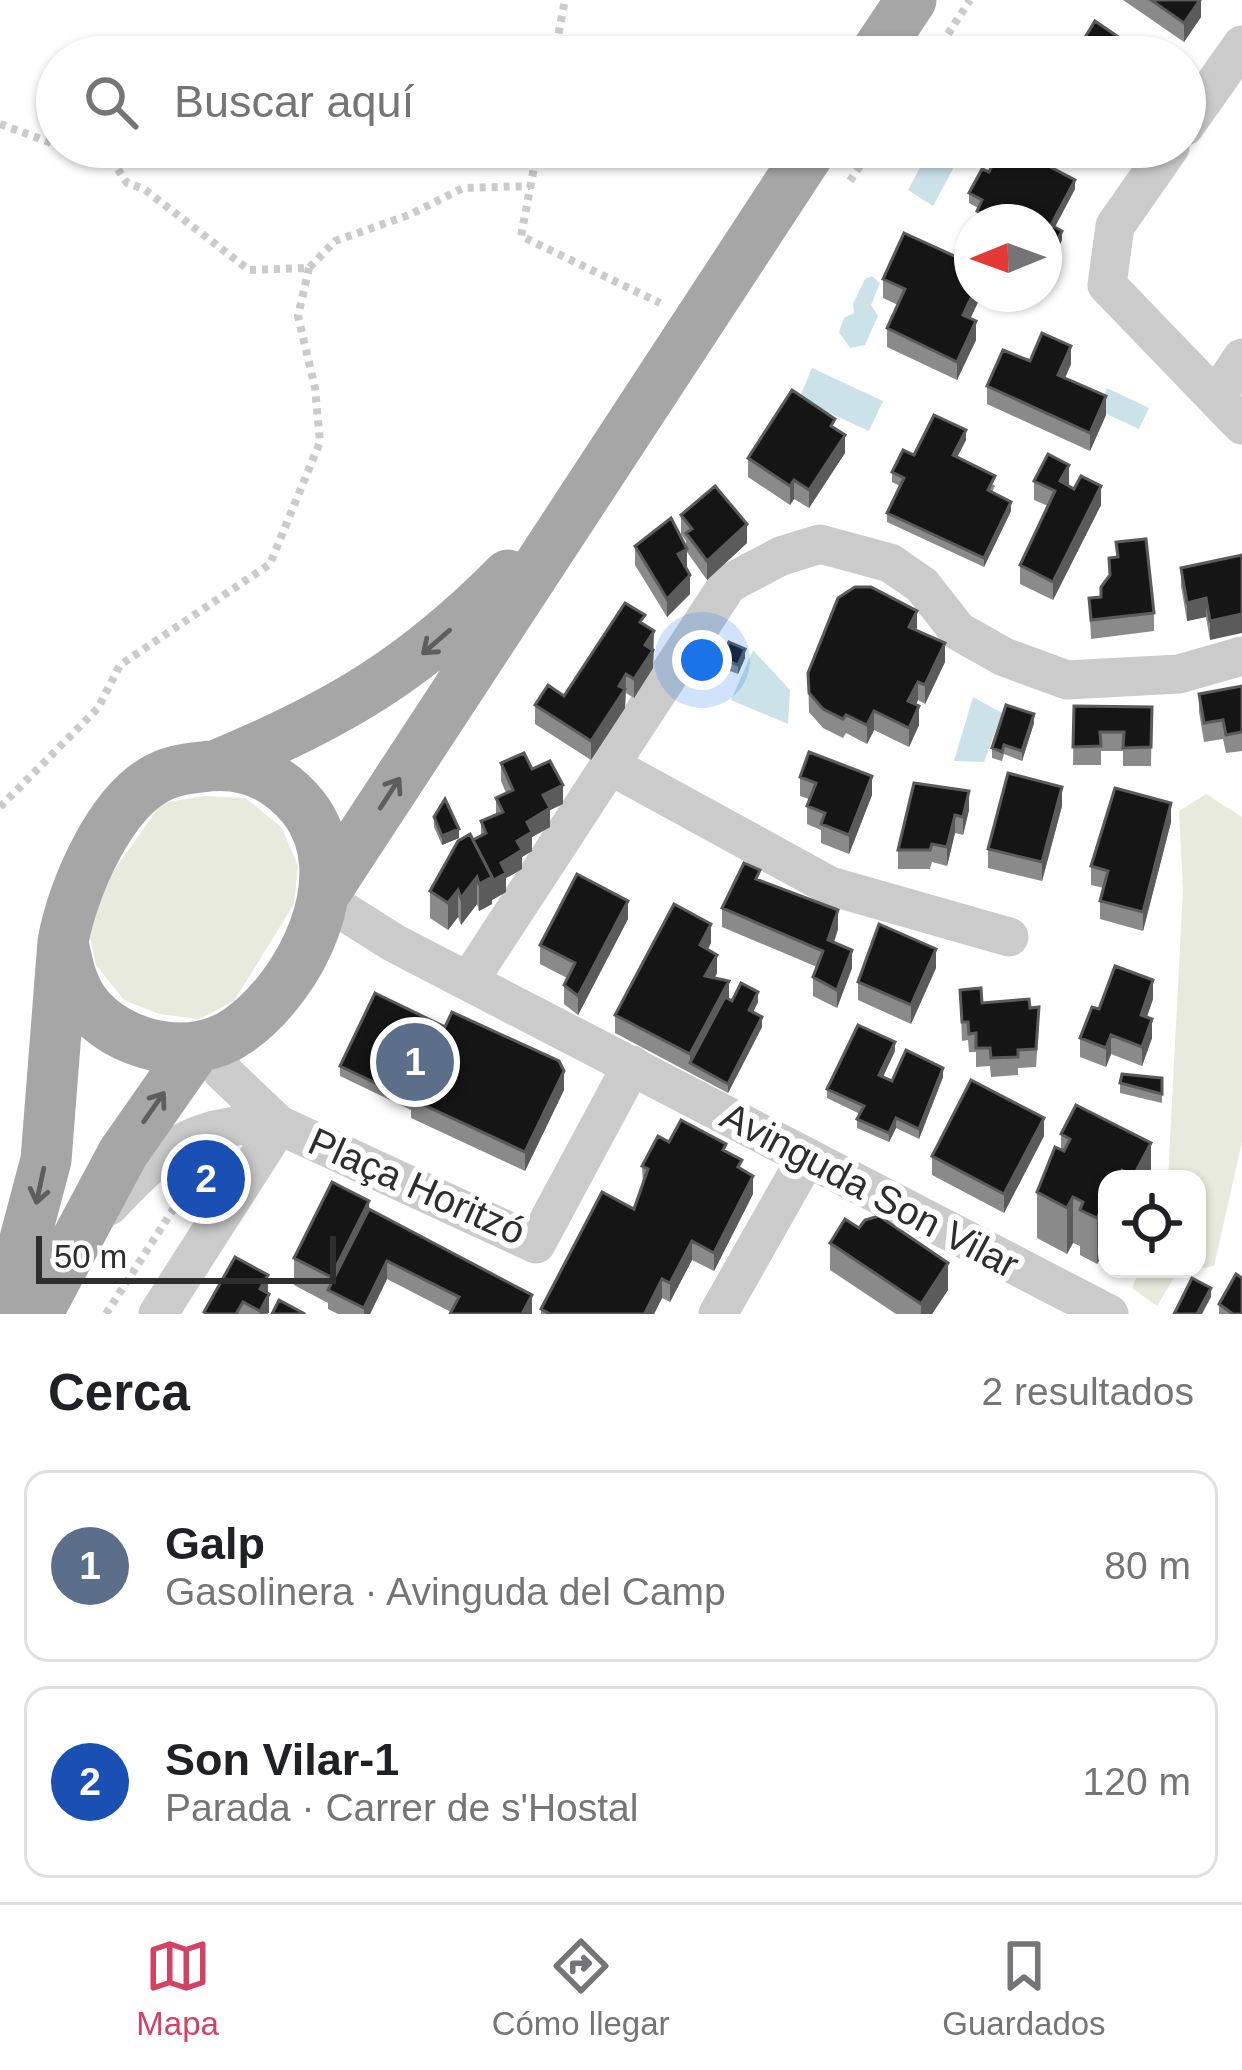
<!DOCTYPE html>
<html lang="es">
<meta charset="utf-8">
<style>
:root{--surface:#fff;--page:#f2f2f2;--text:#202124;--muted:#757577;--line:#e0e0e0;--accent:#d54165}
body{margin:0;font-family:Arial,sans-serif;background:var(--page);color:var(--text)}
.controls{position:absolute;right:36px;bottom:36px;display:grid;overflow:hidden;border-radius:24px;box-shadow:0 3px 9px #0004}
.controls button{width:108px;height:108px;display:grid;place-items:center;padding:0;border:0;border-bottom:3px solid var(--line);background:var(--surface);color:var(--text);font:60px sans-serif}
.compass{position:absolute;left:954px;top:204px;width:108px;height:108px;border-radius:50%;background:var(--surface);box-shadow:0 3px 9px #0004;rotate:269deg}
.scale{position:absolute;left:36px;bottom:30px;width:300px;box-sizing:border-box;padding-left:12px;border:6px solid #2e2e2e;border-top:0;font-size:33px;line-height:42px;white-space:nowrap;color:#2e2e2e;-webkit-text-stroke:9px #fff;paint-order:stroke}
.you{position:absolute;left:702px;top:660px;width:42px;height:42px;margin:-30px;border:9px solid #fff;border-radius:50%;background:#1a73e8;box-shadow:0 0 0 18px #1a73e833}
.badge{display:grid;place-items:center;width:78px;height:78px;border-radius:50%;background:var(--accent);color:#fff;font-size:39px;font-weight:700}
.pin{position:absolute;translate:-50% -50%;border:6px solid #fff;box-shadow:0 3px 12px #0006}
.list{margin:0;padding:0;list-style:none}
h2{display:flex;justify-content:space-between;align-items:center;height:156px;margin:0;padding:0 48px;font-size:51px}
h2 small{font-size:39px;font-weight:400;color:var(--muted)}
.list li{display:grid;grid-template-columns:78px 1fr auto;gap:36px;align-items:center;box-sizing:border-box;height:192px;margin:0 24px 24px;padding:0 24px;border:3px solid var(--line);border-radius:24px}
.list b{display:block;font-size:45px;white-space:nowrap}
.list p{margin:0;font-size:39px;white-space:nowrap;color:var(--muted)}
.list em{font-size:39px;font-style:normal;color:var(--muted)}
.icon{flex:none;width:66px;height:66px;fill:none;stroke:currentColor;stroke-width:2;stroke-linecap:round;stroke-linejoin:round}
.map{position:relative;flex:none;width:1242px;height:1314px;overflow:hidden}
.search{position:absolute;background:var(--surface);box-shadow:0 3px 9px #0004;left:36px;right:36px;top:36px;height:132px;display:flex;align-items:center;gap:30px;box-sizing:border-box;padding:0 42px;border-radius:66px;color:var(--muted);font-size:45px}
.sheet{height:588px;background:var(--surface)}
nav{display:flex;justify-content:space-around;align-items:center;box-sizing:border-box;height:168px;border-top:3px solid var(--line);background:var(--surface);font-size:33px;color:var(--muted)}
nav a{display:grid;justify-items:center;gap:6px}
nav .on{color:var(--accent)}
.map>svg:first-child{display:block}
.green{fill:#e7eadd}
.water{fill:#cbe2e8}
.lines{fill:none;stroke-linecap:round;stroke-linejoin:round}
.path{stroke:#cbcbcb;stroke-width:8;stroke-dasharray:6 6;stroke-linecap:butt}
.minor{stroke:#cbcbcb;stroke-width:39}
.major{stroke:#a6a6a6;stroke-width:51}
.wall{fill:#8a8a8a}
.shaded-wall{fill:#5b5b5b}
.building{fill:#151515;stroke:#5b5b5b;stroke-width:3}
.oneway{stroke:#5e5e5e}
.labels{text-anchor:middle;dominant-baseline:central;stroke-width:12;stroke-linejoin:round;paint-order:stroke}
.street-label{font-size:39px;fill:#2e2e2e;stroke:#fff}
</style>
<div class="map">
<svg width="1242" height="1314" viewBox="0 0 1242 1314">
<rect width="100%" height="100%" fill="#fff"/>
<path class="green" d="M1206 794 1242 817V1142L1214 1266 1177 1273 1157 1306 1132 1288 1140 1269H1197V1179H1168L1183 890 1179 811Z
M204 796 246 798 282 828 298 866 294 904 234 1001 199 1019 159 1014 124 1000 96 965 87 923 104 884 162 803Z"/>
<path class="water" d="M931 147H957L961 154 933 206 908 190Z
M872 276 880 283 871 305 878 316 865 345 850 348 839 332 844 318 854 313 853 304 865 279Z
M812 368 883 401 869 431 799 399Z
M1107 388 1149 408 1139 429 1098 410Z
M753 650 790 690 788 724 731 700Z
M973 697 1002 713 984 762 954 761Z"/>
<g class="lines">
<path class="path" d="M948 34 970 0
M554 57 565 0
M0 124 57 145
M65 147 111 159 127 183 144 189 249 270 309 268 335 241 409 215 463 188 530 186
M538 147 521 236 660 303
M850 181 872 147
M0 807 98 708 120 665 270 564 320 442 315 388 298 316 309 268
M106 1314 185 1191"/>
<path class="minor" d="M1185 126 1242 45
M1170 147 1115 226 1107 285 1242 425
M1217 396 1242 358
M611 766 830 886 1009 937
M326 900 394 943 1109 1314
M470 979 728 584 781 556 820 544 890 563 922 585 958 631 1004 657 1067 680 1179 674 1242 656
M218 1041 222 1071 279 1125 536 1244 632 1065
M109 1206C162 1149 197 1120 279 1125
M158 1314 279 1125
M718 1314 807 1157"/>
<path class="major" d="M873 57 911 0
M217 765C338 715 415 669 508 575
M326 891 813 147
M5 1314 46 1160 63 942C72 890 111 797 164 775 178 769 194 768 209 766 248 762 280 778 304 808 356 876 302 985 239 1030 192 1064 117 1047 84 1002 71 984 67 962 63 942
M37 1314 123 1153 197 1047"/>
</g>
<path class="wall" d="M1123 0H1201V17L1184 42Z
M1094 147H1117L1110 158Z
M989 172 1075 189 1055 227 1062 240 1050 265 1044 261V222H980L977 220 978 208 969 203V193Z
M883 279 982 294 970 318 976 340 957 380 887 347V328L898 305 883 298Z
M1030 361 1071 364 1065 378 1106 415 1090 451 987 404V386Z
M835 429 845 453 809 508 794 499 790 505 748 477V458Z
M966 440 957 457 995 486 992 492 1011 511 984 567 887 522V513L900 486 892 482V472L914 455Z
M1034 481 1069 484 1068 485 1101 505 1053 600 1020 584V565L1048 506 1034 500Z
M681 515 747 543 707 580 687 552 686 568 690 594 667 617 635 565V546L686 548V541L681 534Z
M1116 542 1154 613V631L1091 639 1089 598 1101 597 1109 577V558L1116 557Z
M1242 555 1210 640 1206 617 1187 621 1181 586V568Z
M645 625 654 650 653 668 634 698 626 693 625 708 591 760 535 724V705L564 696Z
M917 630 945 662 925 704 918 700 916 705 919 725 909 747 874 730 867 744 846 733 843 738 823 728 809 712 808 673Z
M722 658H745L738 674 722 668Z
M1242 686V751L1226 753 1223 739 1204 742 1199 712V694Z
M1074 706 1152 707 1151 766H1123V751H1101V765H1073Z
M1034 723 1022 761 1004 754 1002 761 992 758V748Z
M501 763 532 769 563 804 550 810V827L532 837V851L522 857V869L506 878V892L492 900V904L479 911 477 904 461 925 458 917 448 930 430 918V891L473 840 481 835V821L496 815V798L506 793 501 781Z
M800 777 872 795 849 854 821 843V830L807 824V806L809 799 800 796Z
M969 791V810L963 835 955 833 947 866 932 862 930 869H898V850Z
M1062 806 1042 881 988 868V849Z
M434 817 459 838 442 845 434 827Z
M1171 822 1143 931 1100 919V901L1104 888 1091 885V866Z
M760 881 838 929 834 943 852 968 837 1008 813 996V977L817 967 722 927V908Z
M628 919 578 1015 564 1004V985L567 978 540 964V945Z
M711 943 708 949 717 973 715 978 729 999 758 1002 753 1012 762 1027 728 1093 615 1033V1015Z
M936 968 911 1024 858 1000V982Z
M960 990 982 1003 1030 1008 1039 1026 1036 1067 1018 1068V1075L991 1077 990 1066 976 1067V1052H969L968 1040 962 1041Z
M1153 999 1147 1017 1152 1038 1142 1066 1111 1054 1106 1067 1080 1057V1038L1099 1009Z
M895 1051 883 1077 892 1081 943 1077 919 1139 896 1128 889 1142 857 1128V1119L860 1114 827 1098V1089Z
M340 1066 564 1090 525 1171 411 1118V1110L340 1076Z
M1162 1078V1103L1120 1093V1083Z
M1061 1134 1151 1179H1107V1258L1101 1257 1097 1264 1080 1255V1246L1073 1243 1067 1254 1037 1238V1192L1061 1149Z
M1044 1136 1004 1213 932 1175V1156Z
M669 1142 726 1152 742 1169 753 1194 714 1271 692 1260 670 1302 662 1298 654 1314H541V1309L634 1209 643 1185 642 1166Z
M369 1209 532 1295V1314H450L451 1312 387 1279 370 1314H338L328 1309V1303L294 1285V1258Z
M830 1243 948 1290 932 1314H896L830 1270Z
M268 1275V1314H204V1312Z
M1219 1304 1242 1314H1219Z"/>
<path class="shaded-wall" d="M1201 0V17L1184 42V23Z
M1075 180V189L1051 234V225Z
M1062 231V240L1050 265V255Z
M973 294H982L963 334V315Z
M976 321V340L957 380V362Z
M1071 346V364L1058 394V375Z
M1106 396V415L1090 451V433Z
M966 430V440L953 465V455Z
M845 435V453L809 508V490Z
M1069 465V484L1060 500V481Z
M794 480V499L790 505V486Z
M1101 486V505L1053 600V582Z
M1011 502V511L984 567V558Z
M747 524V543L707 580V561Z
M687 549V567L678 554Z
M690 575V594L667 617V599Z
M1206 598V617L1187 621V603Z
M917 611V629L909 627Z
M1242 614V633L1210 640V621Z
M654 631 653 668 634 698V679L645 645Z
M945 643V662L925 704V685Z
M745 649V658L738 674V665Z
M626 674 625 708 591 760V741Z
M918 682V700L908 720V701Z
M919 706V725L909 747V728Z
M874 711V730L867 744V725Z
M1034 714V723L1022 761V751Z
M872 776V795L849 854V835Z
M563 785V804L550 810V827L532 837V851L522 857V869L506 878V892L492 900V904L479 911V884L517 841 543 795Z
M1062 787V806L1042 881V862Z
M969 791V810L963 835V817Z
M1171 803V822L1143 931V912Z
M955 815V833L947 866V847Z
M459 829V838L442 845V836Z
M477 877V904L461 925V898Z
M458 890V917L448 930V903Z
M628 901V919L578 1015V996Z
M838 910V929L828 959V940Z
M711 924V943L700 964V945Z
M936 949V968L911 1024V1005Z
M852 950V968L837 1008V990Z
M717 955V973L705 994V976Z
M1153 980V999L1141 1033V1015Z
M729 981V1000L690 1063V1054Z
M758 992V1002L749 1020V1010Z
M762 1017V1027L728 1093V1084Z
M1152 1019V1038L1142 1066V1047Z
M1111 1035V1054L1106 1067V1048Z
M895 1042V1051L879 1085V1075Z
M943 1068V1077L919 1139V1129Z
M564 1071V1090L525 1171V1152Z
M896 1118V1128L889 1142V1133Z
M1044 1118V1136L1004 1213V1194Z
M1151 1143V1179H1133V1177Z
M753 1176V1194L714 1271V1253Z
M1073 1197V1243L1067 1254V1208Z
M369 1201V1228L331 1291V1277Z
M1101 1211V1257L1097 1264V1218Z
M692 1241V1260L670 1302V1283Z
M387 1261V1279L370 1314H364V1308Z
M948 1263V1290L932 1314H921V1304Z
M268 1275V1293L260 1289Z
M662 1279V1298L654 1314H645Z
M1211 1288V1297L1202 1314H1197Z
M269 1294V1313L260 1314V1311Z
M532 1295V1314H522Z"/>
<path class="building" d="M1151 0H1200L1184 23Z
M1095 21 1130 45 1122 57H1073Z
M1001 147H1012L1075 180 1051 225 1062 231 1050 255 1044 252V222H990L992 219 977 211 982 200 969 193 982 169 989 172Z
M904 233 972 264 973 294 963 315 976 321 957 362 887 328 905 289 883 279Z
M1042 333 1071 346 1058 375 1106 396 1090 433 987 386 1003 350 1030 361Z
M792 390 835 419 831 426 845 435 809 490 794 480 790 486 748 458Z
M934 415 966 430 953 455 995 476 988 490 1011 502 984 558 887 513 904 478 892 472 903 450 914 455Z
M1048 454 1069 465 1060 481 1074 489 1081 476 1101 486 1053 582 1020 565 1055 491 1034 481Z
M715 486 747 524 707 561 686 533 692 529 681 515Z
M671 518 687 549 678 554 690 575 667 599 635 546Z
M1146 539 1154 613 1091 620 1089 598 1101 597V587L1110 575 1109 558 1118 557 1116 542Z
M1242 555V614L1210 621 1206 598 1187 603 1181 568Z
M855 587H871L917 611 909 627 945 643 925 685 918 682 908 701 919 706 909 728 874 711 867 725 846 715 843 719 823 709 809 693 808 673 838 598Z
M625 603 645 615 640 622 654 631 645 645 653 650 634 679 626 674 619 686 625 689 591 741 535 705 548 685 564 696Z
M729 642 745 649 738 665 722 658Z
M1242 686V732L1226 735 1223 720 1204 723 1199 694Z
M1006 705 1034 714 1022 751 1004 745 1002 752 992 748Z
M1074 706 1152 707 1151 747 1123 748 1124 732H1100L1101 746 1073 747Z
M809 752 872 776 849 835 821 824 825 813 807 806 816 783 800 777Z
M524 753 532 769 550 761 563 785 543 795 550 808 527 822 532 832 517 841 522 850 501 863 506 873 492 881V877L473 840 486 833 481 821 503 812 496 798 513 790 501 763Z
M1008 773 1062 787 1042 862 988 849Z
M914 783 969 791 963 817 955 815 947 847 932 844 930 850H898Z
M1115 788 1171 803 1143 912 1100 901 1108 871 1091 866Z
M445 799 459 829 442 836 434 817Z
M470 834 492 877 479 884 477 877 461 898 458 890 448 903 430 891 458 841Z
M744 863 760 870 756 879 838 910 828 940 852 950 837 990 813 977 823 951 722 908Z
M577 874 628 901 578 996 564 985 575 963 540 945Z
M674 904 711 924 700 945 717 955 705 976 729 981 690 1054 615 1015Z
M879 924 936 949 911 1005 858 982Z
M1115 966 1153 980 1141 1015 1152 1019 1142 1047 1111 1035 1106 1048 1080 1038 1092 1007 1099 1009Z
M741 983 758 992 749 1010 762 1017 728 1084 690 1063 725 997 732 1001Z
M981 988 982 1003 1029 999 1030 1008 1039 1007 1036 1049 1018 1050V1057L991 1058 990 1048H976V1033L969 1034 968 1022H962L960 990Z
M375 993 445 1027 411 1100 340 1066Z
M452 1012 559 1061 564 1071 525 1152 411 1099Z
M858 1025 895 1042 879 1075 892 1081 906 1050 943 1068 919 1129 896 1118 889 1133 857 1119 864 1106 827 1089Z
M1122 1074 1162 1078V1094L1120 1083Z
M971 1080 1044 1118 1004 1194 932 1156Z
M1076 1105 1151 1143 1133 1177 1122 1170 1118 1177 1122 1179H1107V1213L1101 1211 1097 1218 1080 1210 1083 1202 1073 1197 1067 1208 1037 1192 1055 1147 1064 1151 1070 1139 1061 1134Z
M681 1120 726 1144 723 1150 742 1160 738 1167 753 1176 714 1253 692 1241 670 1283 662 1279 645 1313 646 1314H550L541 1309 602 1192 634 1209 648 1169 642 1166 658 1136 669 1142Z
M332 1182 369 1201 331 1277 294 1258Z
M369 1209 532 1295 522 1314H450L459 1297 387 1261 364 1308 328 1290Z
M879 1216 948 1263 921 1304 830 1243 845 1219 859 1228 865 1220Z
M235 1257 268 1275 260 1289 269 1294 260 1311 243 1302 236 1314H207L204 1312Z
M1236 1274 1242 1278V1314H1233L1219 1304Z
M1192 1278 1211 1288 1197 1314H1174Z
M279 1300 305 1314H272Z"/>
<defs><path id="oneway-shaft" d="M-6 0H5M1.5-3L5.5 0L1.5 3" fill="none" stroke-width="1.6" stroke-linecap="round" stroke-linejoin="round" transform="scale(3)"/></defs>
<g class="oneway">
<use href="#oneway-shaft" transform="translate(436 642) rotate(139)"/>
<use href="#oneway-shaft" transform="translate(390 793) rotate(-57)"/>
<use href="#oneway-shaft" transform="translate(154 1107) rotate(-55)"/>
<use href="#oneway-shaft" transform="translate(40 1186) rotate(102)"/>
</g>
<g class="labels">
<g class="street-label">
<text transform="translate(417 1186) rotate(24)">Plaça Horitzó</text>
<text transform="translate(870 1190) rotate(28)">Avinguda Son Vilar</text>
</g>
</g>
</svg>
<div class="controls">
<button><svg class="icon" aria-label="locate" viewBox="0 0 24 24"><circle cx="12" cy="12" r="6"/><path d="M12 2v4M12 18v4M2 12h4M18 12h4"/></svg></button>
</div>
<svg class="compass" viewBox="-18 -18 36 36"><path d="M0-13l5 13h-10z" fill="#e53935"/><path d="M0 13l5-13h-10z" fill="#757577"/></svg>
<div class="scale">50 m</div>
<div class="you"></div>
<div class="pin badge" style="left:415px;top:1062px;background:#5c6f8a">1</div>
<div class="pin badge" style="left:206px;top:1179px;background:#1a4fb4">2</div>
<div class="search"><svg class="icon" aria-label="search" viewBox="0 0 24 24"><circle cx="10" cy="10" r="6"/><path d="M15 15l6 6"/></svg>Buscar aquí</div>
</div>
<section class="sheet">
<h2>Cerca<small>2 resultados</small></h2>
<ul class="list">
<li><span class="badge" style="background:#5c6f8a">1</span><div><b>Galp</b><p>Gasolinera · Avinguda del Camp</p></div><em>80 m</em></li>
<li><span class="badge" style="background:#1a4fb4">2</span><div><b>Son Vilar-1</b><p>Parada · Carrer de s'Hostal</p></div><em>120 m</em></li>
</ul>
</section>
<nav>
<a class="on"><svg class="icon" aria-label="map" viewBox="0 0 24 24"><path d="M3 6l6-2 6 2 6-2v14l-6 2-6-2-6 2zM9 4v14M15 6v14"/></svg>Mapa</a>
<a><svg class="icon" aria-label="directions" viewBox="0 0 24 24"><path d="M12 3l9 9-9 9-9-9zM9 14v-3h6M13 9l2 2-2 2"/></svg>Cómo llegar</a>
<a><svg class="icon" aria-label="saved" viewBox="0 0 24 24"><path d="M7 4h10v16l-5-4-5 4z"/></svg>Guardados</a>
</nav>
